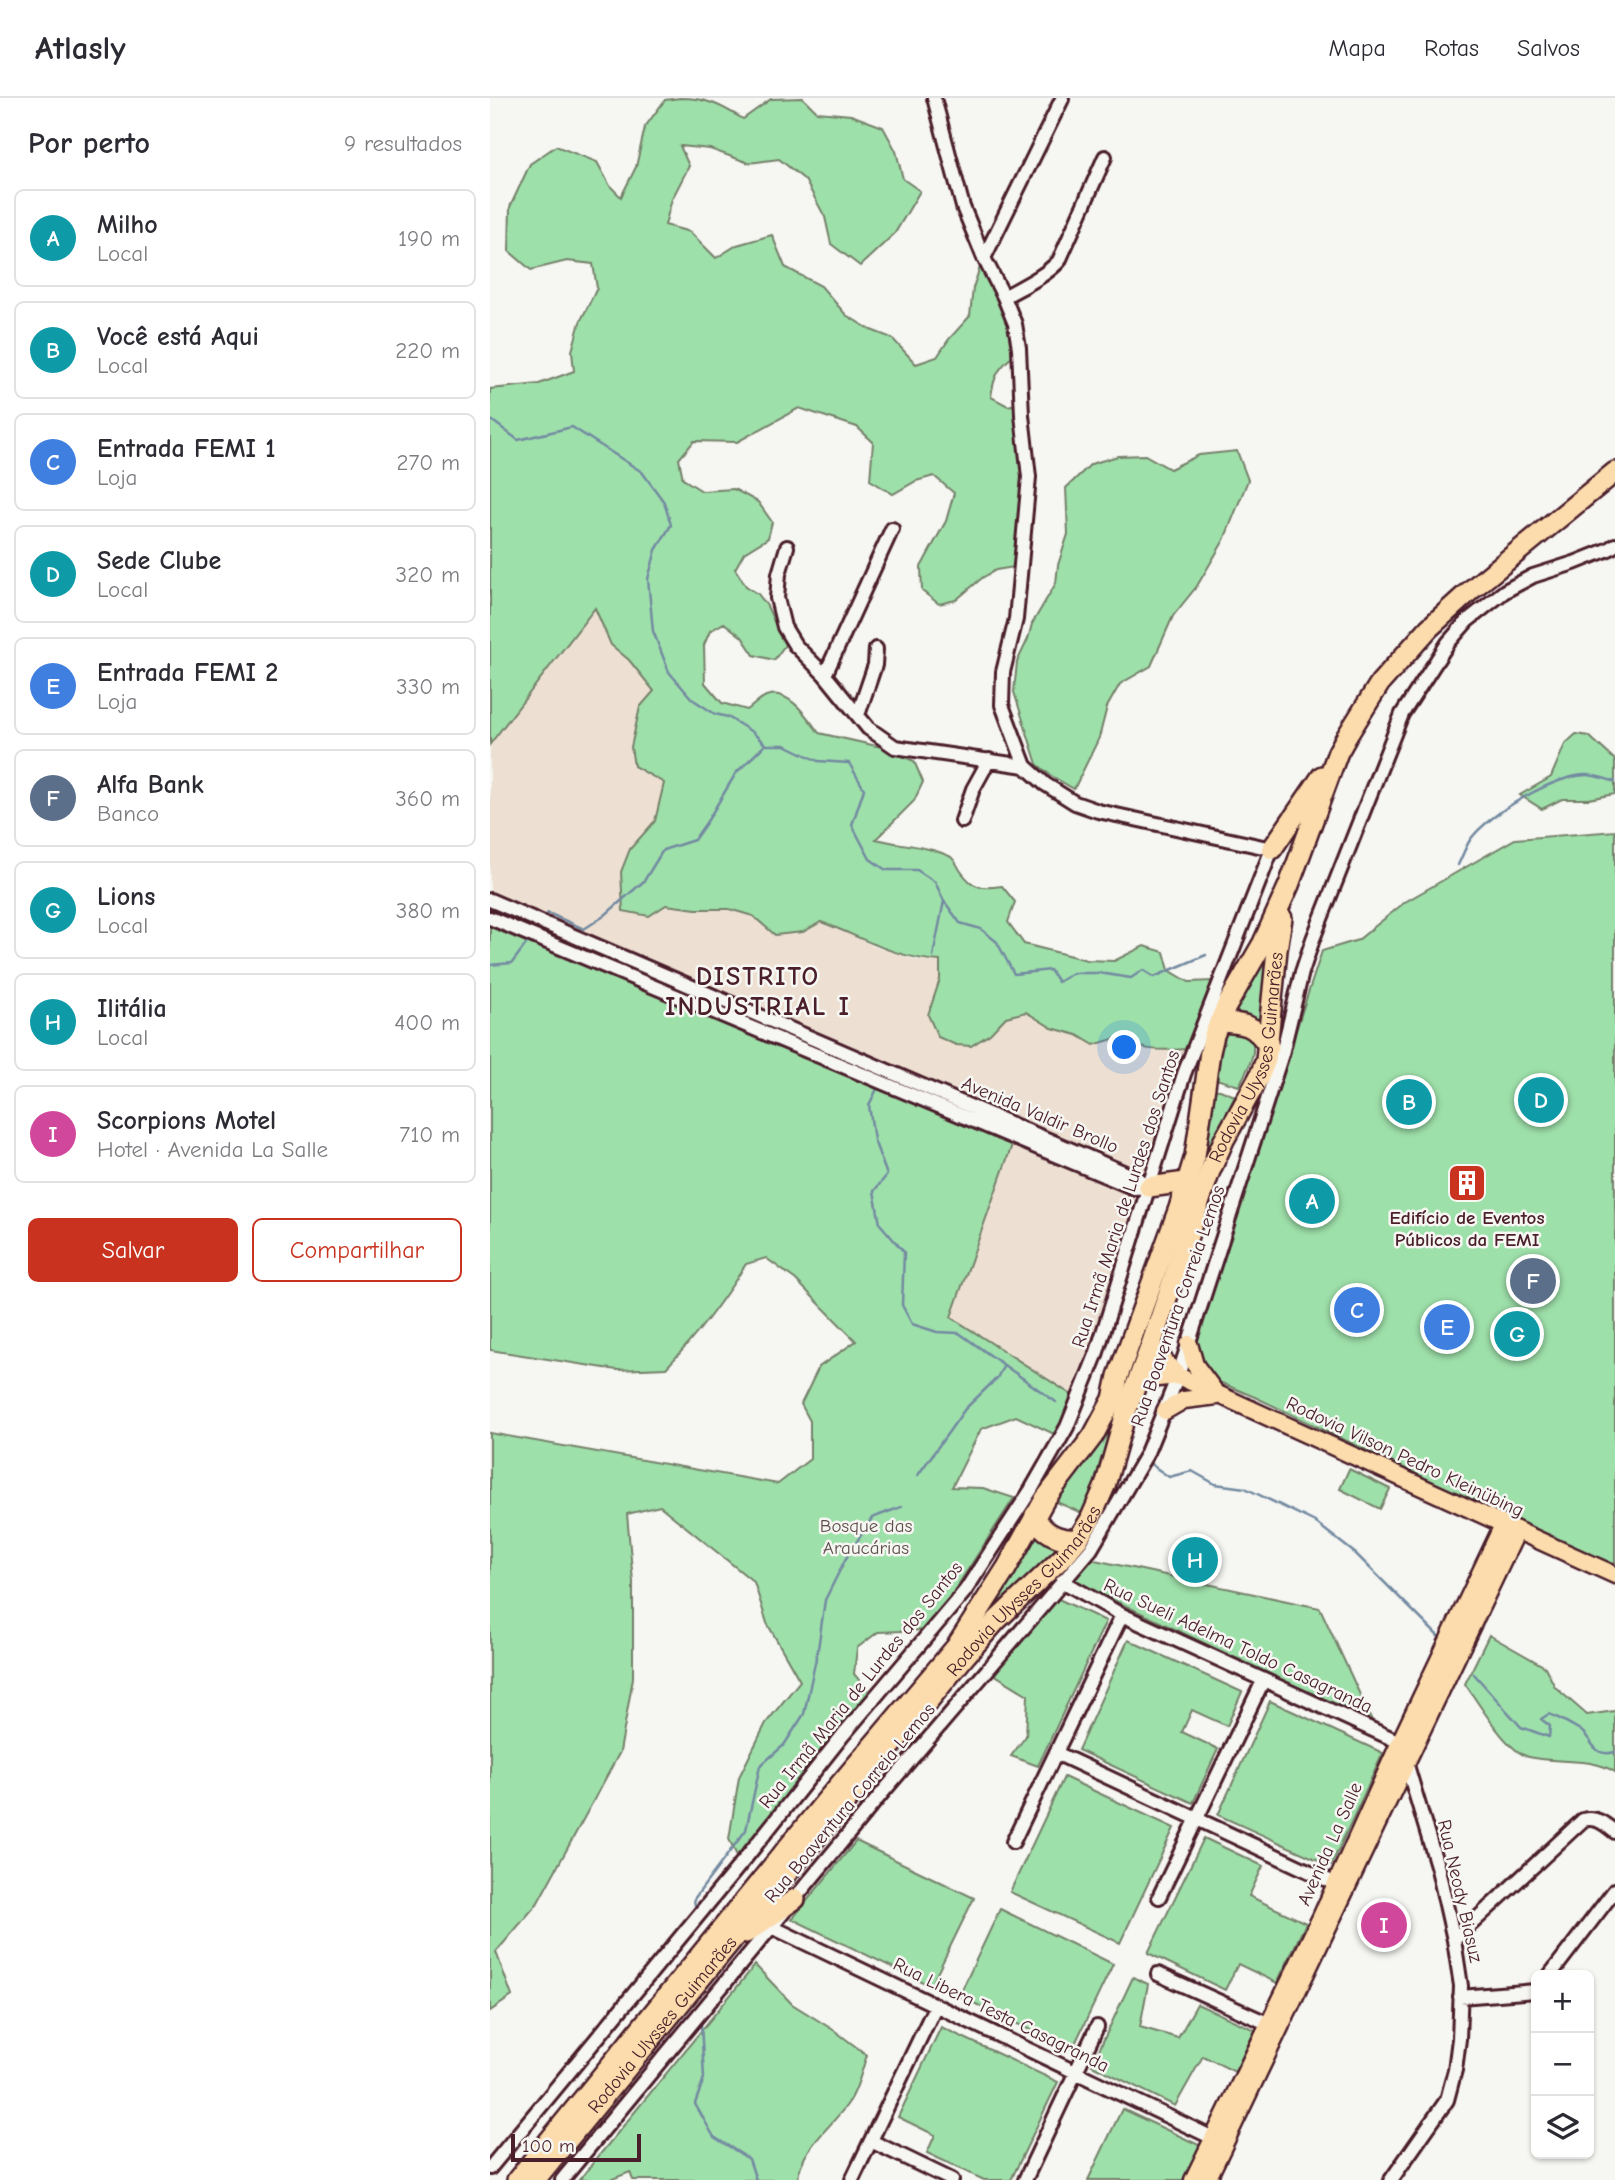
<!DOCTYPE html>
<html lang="pt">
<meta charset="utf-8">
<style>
:root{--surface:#fff;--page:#f7f7f7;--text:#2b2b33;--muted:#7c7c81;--line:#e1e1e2;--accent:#c8321e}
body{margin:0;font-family:"Comic Neue",sans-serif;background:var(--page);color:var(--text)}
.controls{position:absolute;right:21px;bottom:21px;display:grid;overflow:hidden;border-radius:10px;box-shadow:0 2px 5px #0004}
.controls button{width:63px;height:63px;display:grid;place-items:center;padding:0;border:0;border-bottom:2px solid var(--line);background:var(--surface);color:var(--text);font:35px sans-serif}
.scale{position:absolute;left:21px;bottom:18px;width:130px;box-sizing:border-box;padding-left:7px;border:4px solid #4a1f2b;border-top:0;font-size:19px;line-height:24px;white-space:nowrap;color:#4a1f2b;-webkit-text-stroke:5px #f6f6f2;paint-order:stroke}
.you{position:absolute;left:635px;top:950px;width:24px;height:24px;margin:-18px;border:5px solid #fff;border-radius:50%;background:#1a73e8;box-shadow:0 0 0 10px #1a73e833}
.badge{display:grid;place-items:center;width:46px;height:46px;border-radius:50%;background:var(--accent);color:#fff;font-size:23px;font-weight:700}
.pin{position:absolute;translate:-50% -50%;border:4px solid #fff;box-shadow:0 2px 7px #0006}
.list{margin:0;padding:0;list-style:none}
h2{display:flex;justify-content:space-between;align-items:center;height:91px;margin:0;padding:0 28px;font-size:30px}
h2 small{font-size:23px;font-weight:400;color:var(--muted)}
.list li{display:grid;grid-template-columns:46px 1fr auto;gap:21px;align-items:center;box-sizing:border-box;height:98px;margin:0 14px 14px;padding:0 14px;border:2px solid var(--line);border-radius:10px}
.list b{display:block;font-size:26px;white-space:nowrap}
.list p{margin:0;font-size:23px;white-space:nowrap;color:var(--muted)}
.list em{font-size:23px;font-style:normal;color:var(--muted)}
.actions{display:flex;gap:14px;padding:21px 28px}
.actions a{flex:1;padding:16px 0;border:2px solid var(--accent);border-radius:10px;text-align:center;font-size:24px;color:var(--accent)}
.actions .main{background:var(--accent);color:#fff}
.icon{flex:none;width:38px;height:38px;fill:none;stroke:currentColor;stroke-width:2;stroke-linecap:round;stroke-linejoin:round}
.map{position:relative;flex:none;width:1125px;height:2082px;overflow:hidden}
header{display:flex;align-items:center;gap:42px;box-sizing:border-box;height:98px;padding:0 35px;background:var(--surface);border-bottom:2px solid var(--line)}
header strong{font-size:33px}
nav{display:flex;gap:38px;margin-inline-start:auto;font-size:24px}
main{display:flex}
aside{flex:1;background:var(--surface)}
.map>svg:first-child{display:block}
.built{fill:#ede0d2}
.green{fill:#9ee0aa;stroke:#74806a;stroke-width:2}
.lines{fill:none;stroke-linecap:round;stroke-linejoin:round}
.stream{stroke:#738aa1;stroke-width:2.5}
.minor-casing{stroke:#4a1f2b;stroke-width:18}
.major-casing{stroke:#4a1f2b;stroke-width:21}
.highway-casing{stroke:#4a1f2b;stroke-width:24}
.minor{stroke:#f6f6f2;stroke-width:12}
.major{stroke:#fcdcac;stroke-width:16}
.highway{stroke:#fcdcac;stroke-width:19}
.labels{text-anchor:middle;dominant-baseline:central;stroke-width:5;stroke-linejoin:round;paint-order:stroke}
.street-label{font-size:19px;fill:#4a1f2b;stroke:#f6f6f2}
.poi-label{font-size:19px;font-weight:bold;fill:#4a1f2b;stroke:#f6f6f2}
.park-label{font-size:19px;fill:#5f4f4b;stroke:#f6f6f2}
.district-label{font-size:26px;font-weight:bold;letter-spacing:2px;fill:#4a1f2b;stroke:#f6f6f2}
</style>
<header>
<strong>Atlasly</strong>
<nav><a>Mapa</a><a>Rotas</a><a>Salvos</a></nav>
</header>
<main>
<aside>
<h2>Por perto<small>9 resultados</small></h2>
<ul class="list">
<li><span class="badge" style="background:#0f9aa8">A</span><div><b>Milho</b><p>Local</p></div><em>190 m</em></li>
<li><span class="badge" style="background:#0f9aa8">B</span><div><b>Você está Aqui</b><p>Local</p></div><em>220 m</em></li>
<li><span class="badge" style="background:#3f7fe0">C</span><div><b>Entrada FEMI 1</b><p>Loja</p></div><em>270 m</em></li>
<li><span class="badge" style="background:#0f9aa8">D</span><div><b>Sede Clube</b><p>Local</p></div><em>320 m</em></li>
<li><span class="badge" style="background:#3f7fe0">E</span><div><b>Entrada FEMI 2</b><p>Loja</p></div><em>330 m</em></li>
<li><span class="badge" style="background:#5c6f8a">F</span><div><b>Alfa Bank</b><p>Banco</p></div><em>360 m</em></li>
<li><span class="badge" style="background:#0f9aa8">G</span><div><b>Lions</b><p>Local</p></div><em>380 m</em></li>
<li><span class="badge" style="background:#0f9aa8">H</span><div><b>Ilitália</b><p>Local</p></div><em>400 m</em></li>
<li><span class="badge" style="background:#d1479c">I</span><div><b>Scorpions Motel</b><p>Hotel · Avenida La Salle</p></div><em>710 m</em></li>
</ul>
<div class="actions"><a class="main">Salvar</a><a>Compartilhar</a></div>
</aside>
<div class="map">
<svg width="1125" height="2082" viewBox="0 0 1125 2082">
<rect width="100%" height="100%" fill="#f6f6f2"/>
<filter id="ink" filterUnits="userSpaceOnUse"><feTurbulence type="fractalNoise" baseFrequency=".0143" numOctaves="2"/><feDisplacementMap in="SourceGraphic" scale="14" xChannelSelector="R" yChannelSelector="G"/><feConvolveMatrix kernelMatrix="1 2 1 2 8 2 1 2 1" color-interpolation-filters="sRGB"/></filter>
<g filter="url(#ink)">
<path class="built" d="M105 509 121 547 139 562 164 593 150 609 144 668 174 684 165 723 140 751 176 807 206 811H239L263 818 285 837 313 834 330 824 353 832 383 848 426 862 450 863V881L438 917 466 947 481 948 500 936 516 919 536 914 562 930 587 937 602 945 626 940 649 951H698L585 1299 461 1219 522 1043 0 829V646Z"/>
<path class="green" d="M190 0C217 0 230 7 253 21L281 1 313 0 327 14 361 17 393 29 406 53 413 81 430 93 405 135 370 168 341 146 335 119 315 82 289 61 259 65 220 51 190 48 199 68 182 101 175 127 200 134 226 160 247 147 282 137 295 169 331 188 356 217 381 232 402 240 426 266 447 259 459 241 480 218 483 190 494 157 521 202 527 254C510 269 504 275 501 299L518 308 533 304 541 367 531 468 506 472 492 480 466 502 449 506 432 493 431 469 456 423 464 395 444 378 426 383 403 396 380 382 383 344 367 329 309 310 247 344 204 343 189 361 193 381 212 393 244 391 268 404 282 424 278 440 254 455 245 471 256 488 268 496 277 508 295 547 284 562 264 557 252 539 234 525 220 533 214 547 215 585 232 605 257 612C263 608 269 601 276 598 298 589 318 620 329 635L391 649 424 663 433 684 424 703 386 741C409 747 441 748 461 759 466 763 467 767 470 772 483 791 491 791 512 788L525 804 518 824 534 846 597 862 624 863 654 848 674 854 679 872 699 884 722 883 698 951C667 953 654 953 626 940L604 947 587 937 562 930 536 914 516 919 500 936 481 948 466 947 448 939 438 917 450 881V863C404 860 372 839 331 824L313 834 285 837 263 818 239 811H206L176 807 159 818 133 813 131 774 140 751 165 723 174 685 144 668 141 649 150 609 164 593 139 562 121 547 105 510 0 646V291L49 286 84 273 82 253 90 224 107 190 103 166 77 163 41 172 19 153 20 109 40 66 66 48 107 64 120 88 131 99 146 69 155 29 175 2Z
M747 353 758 382 734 442 707 488 683 518 661 568 630 586 617 609 609 640 584 691 560 677 547 666 524 594 527 564 538 541 542 526 566 485 568 467 578 436 576 390 601 366 628 358 655 357 680 371 709 357Z
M1086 636 1099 638 1125 662V696L1099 701H1072L1052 711 1030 697 1061 679 1075 646Z
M1125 733V1471L767 1300 729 1284 713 1269 706 1248 726 1175 832 853 868 842 915 804 1025 741Z
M0 829 523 1044 461 1219 585 1299 564 1336 526 1318 491 1331 462 1389 493 1390 524 1400 439 1532 388 1534 367 1550 364 1576 380 1595 292 1705 247 1758 239 1741 249 1679 276 1625 310 1583 277 1525 264 1484 170 1408 137 1416 143 1484V1580L130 1654 47 1806 6 1854 22 1898 0 1913V1335L288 1386 320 1361V1323L311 1306 329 1269 366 1243 306 1182 276 1160 256 1166C232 1204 207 1238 176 1270L127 1272 0 1252Z
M784 832 771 931 762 919 739 916Z
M739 932 762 939C767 957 757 972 749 988L720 979 732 937Z
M717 991 730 992 745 998 714 1063 713 1042Z
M629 1304 617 1356 596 1417 562 1402Z
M859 1371 900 1391 890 1411 850 1391Z
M544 1436 557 1445 573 1448 492 1521Z
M600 1461 830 1510 883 1625 579 1481Z
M564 1499 616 1523 548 1668 521 1658 536 1638 538 1597 502 1575Z
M999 1537 1055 1569 1065 1589 1097 1617 1125 1613V1674C1100 1658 1066 1666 1039 1659 1017 1654 988 1604 975 1586Z
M638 1542 752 1594 737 1628 702 1612 692 1634 728 1651 703 1705 588 1652Z
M780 1603 893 1655 841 1768 728 1717Z
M574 1679 684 1730 630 1845 520 1794Z
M714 1740 773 1768 759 1798 816 1825 787 1885 748 1866 735 1892 658 1855Z
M366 1743 484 1800 441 1888 302 1821Z
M510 1811 623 1866 582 1952 469 1898Z
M265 1867 302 1906 345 1933 377 1957C372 1971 368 1991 359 2004 342 2029 310 2050 308 2082H143L140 2074 120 2082H89Z
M643 1879 658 1886 650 1929 688 1940 707 1906 765 1932 745 1974 713 1958 685 2008 602 1967Z
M451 1929 568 1984 521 2082H494L437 2055 445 2037 408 2019Z
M632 2011 711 2048 695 2082H598Z"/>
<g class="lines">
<path class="stream" d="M0 321 28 342 82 329 152 374 174 404 181 427 166 452 158 481 163 533 179 574 202 601 225 616 238 619 262 634 276 647H295L328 663 359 665 374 691 362 727 380 761 396 772H427L445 784 454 803 470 825 491 831 507 844 524 876 560 872 568 884 583 875H609L641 880 653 872 664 879 716 857
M968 767C972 759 975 750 980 742 998 716 1066 676 1098 677 1107 678 1117 681 1125 684
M53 821 58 815 94 831 114 818 154 783 173 752 204 742 218 722 246 675 275 647
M443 858 454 803
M0 867 22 865 39 842
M388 989 379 1007 384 1042 397 1077 384 1093 390 1126 414 1154 412 1207 422 1226 447 1234 469 1235 566 1304
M659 1365 679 1379 702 1373 725 1386 755 1390 825 1424 866 1456 951 1541
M428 1377 475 1311 507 1280 514 1267
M984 1576 1031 1629 1059 1639 1060 1628 1051 1621 1059 1616C1070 1620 1080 1626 1090 1632 1104 1642 1102 1660 1125 1654
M205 1807 204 1801 256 1732 270 1668 294 1647 314 1616 328 1551 335 1502 355 1462 382 1420 411 1409
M211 1925 214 1980 205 2006 224 2039 259 2061 266 2082"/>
<defs>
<path id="minor" d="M494 160 572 1
M514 199C533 188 554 179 569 163L615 59
M297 449 289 476 287 500 294 529 305 547 335 577 378 630 405 649 535 668
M335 577 402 431
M368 617 385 567 386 551
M472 723 483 691 499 662
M0 802 647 1080 659 1089 644 1090 0 820
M572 1483 632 1517 916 1647
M566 1655 846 1786
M523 1744 632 1517
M669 1799 773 1583
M282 1829 723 2040
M964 1842 1093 1722C1106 1718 1115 1726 1125 1734
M668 1876 779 1926
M1060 1877 1125 1792
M970 1899 1046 1893
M381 2043 462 2082
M0 2070 254 1762 353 1637 475 1493 541 1392 577 1329 606 1257 694 976 782 751 608 713 585 705 555 686 535 668 512 607 513 574 526 521 539 379 532 317 529 250 525 226 514 199 494 160 473 109 444 0
M72 2082 393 1694 601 1451 614 1429 656 1357 688 1278 792 956 812 874 823 841 912 616 958 545 977 523 1015 493 1043 478 1084 465 1119 451 1125 447
M362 2082 446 1907
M535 2082 607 1929
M901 2082 957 2002 965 1972 969 1941 971 1888 964 1842 948 1771 916 1664"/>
<path id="major" d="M699 1246 705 1267 723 1291
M661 1247 688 1278 1125 1477
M648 1282 688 1278
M675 1313 694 1302 727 1298
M703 2082 831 1819 910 1644 1013 1427
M717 2082 1027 1433"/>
<g id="highway">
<path d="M782 751 832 678"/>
<path d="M729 924C754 925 765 926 779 949"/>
<path d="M659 1089 696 1084"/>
<path d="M545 1417C551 1435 570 1443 588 1441"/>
<path d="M256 1835 305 1801"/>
<path d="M27 2082 335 1704 466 1549 516 1471 555 1401 603 1338 623 1301 628 1278 689 1110 705 1058 720 954 724 937 736 909 773 845 799 787 848 654 857 638 890 585 939 530 981 492 1125 374"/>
<path id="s1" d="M45 2082 476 1557 506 1523 574 1458 588 1441 600 1422 615 1388 637 1311 661 1247 720 1073 734 1042 769 979 776 962 787 852 792 820"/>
</g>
</defs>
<use href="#minor" class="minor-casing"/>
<use href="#major" class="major-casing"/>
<use href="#highway" class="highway-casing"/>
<use href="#minor" class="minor"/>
<use href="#major" class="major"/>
<use href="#highway" class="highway"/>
</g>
</g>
<defs>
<symbol id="building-square" viewBox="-11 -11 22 22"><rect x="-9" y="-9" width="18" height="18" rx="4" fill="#c8321e" stroke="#f6f6f2"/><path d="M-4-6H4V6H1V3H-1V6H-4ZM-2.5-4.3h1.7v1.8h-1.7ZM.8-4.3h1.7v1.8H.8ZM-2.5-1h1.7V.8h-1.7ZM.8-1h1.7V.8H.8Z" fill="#fff"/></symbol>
</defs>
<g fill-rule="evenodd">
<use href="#building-square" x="955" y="1063" width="44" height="44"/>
</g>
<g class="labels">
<g class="street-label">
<text stroke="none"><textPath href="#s1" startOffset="1354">Rodovia Ulysses Guimarães</textPath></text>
<text transform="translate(550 1017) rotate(23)">Avenida Valdir Brollo</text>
<text transform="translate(636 1101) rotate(-72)">Rua Irmã Maria de Lurdes dos Santos</text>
<text transform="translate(688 1208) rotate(-71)">Rua Boaventura Correia Lemos</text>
<text transform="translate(915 1359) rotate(25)">Rodovia Vilson Pedro Kleinübing</text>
<text stroke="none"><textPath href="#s1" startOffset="766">Rodovia Ulysses Guimarães</textPath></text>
<text transform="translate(748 1548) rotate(25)">Rua Sueli Adelma Toldo Casagranda</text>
<text transform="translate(371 1587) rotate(-51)">Rua Irmã Maria de Lurdes dos Santos</text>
<text transform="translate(360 1705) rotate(-50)">Rua Boaventura Correia Lemos</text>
<text transform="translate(840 1746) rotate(-66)">Avenida La Salle</text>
<text transform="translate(970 1793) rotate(77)">Rua Neody Biasuz</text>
<text transform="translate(511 1917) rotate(26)">Rua Libera Testa Casagranda</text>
<text stroke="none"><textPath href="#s1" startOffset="201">Rodovia Ulysses Guimarães</textPath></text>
</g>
<g class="poi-label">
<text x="977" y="1120">Edifício de Eventos<tspan x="977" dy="22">Públicos da FEMI</tspan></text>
</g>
<g class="park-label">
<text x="376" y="1428">Bosque das<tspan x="376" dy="22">Araucárias</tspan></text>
</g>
<g class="district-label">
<text x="268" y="879">DISTRITO<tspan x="268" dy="30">INDUSTRIAL I</tspan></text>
</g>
</g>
</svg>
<div class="controls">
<button>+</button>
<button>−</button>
<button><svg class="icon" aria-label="layers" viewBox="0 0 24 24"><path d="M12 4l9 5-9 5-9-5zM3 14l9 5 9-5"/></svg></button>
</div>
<div class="scale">100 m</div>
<div class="you"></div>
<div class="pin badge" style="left:822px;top:1103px;background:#0f9aa8">A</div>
<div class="pin badge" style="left:919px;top:1004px;background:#0f9aa8">B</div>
<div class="pin badge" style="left:867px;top:1212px;background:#3f7fe0">C</div>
<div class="pin badge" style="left:1051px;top:1002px;background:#0f9aa8">D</div>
<div class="pin badge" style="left:957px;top:1229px;background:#3f7fe0">E</div>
<div class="pin badge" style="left:1043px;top:1183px;background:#5c6f8a">F</div>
<div class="pin badge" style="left:1027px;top:1236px;background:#0f9aa8">G</div>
<div class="pin badge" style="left:705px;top:1462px;background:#0f9aa8">H</div>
<div class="pin badge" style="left:894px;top:1827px;background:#d1479c">I</div>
</div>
</main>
